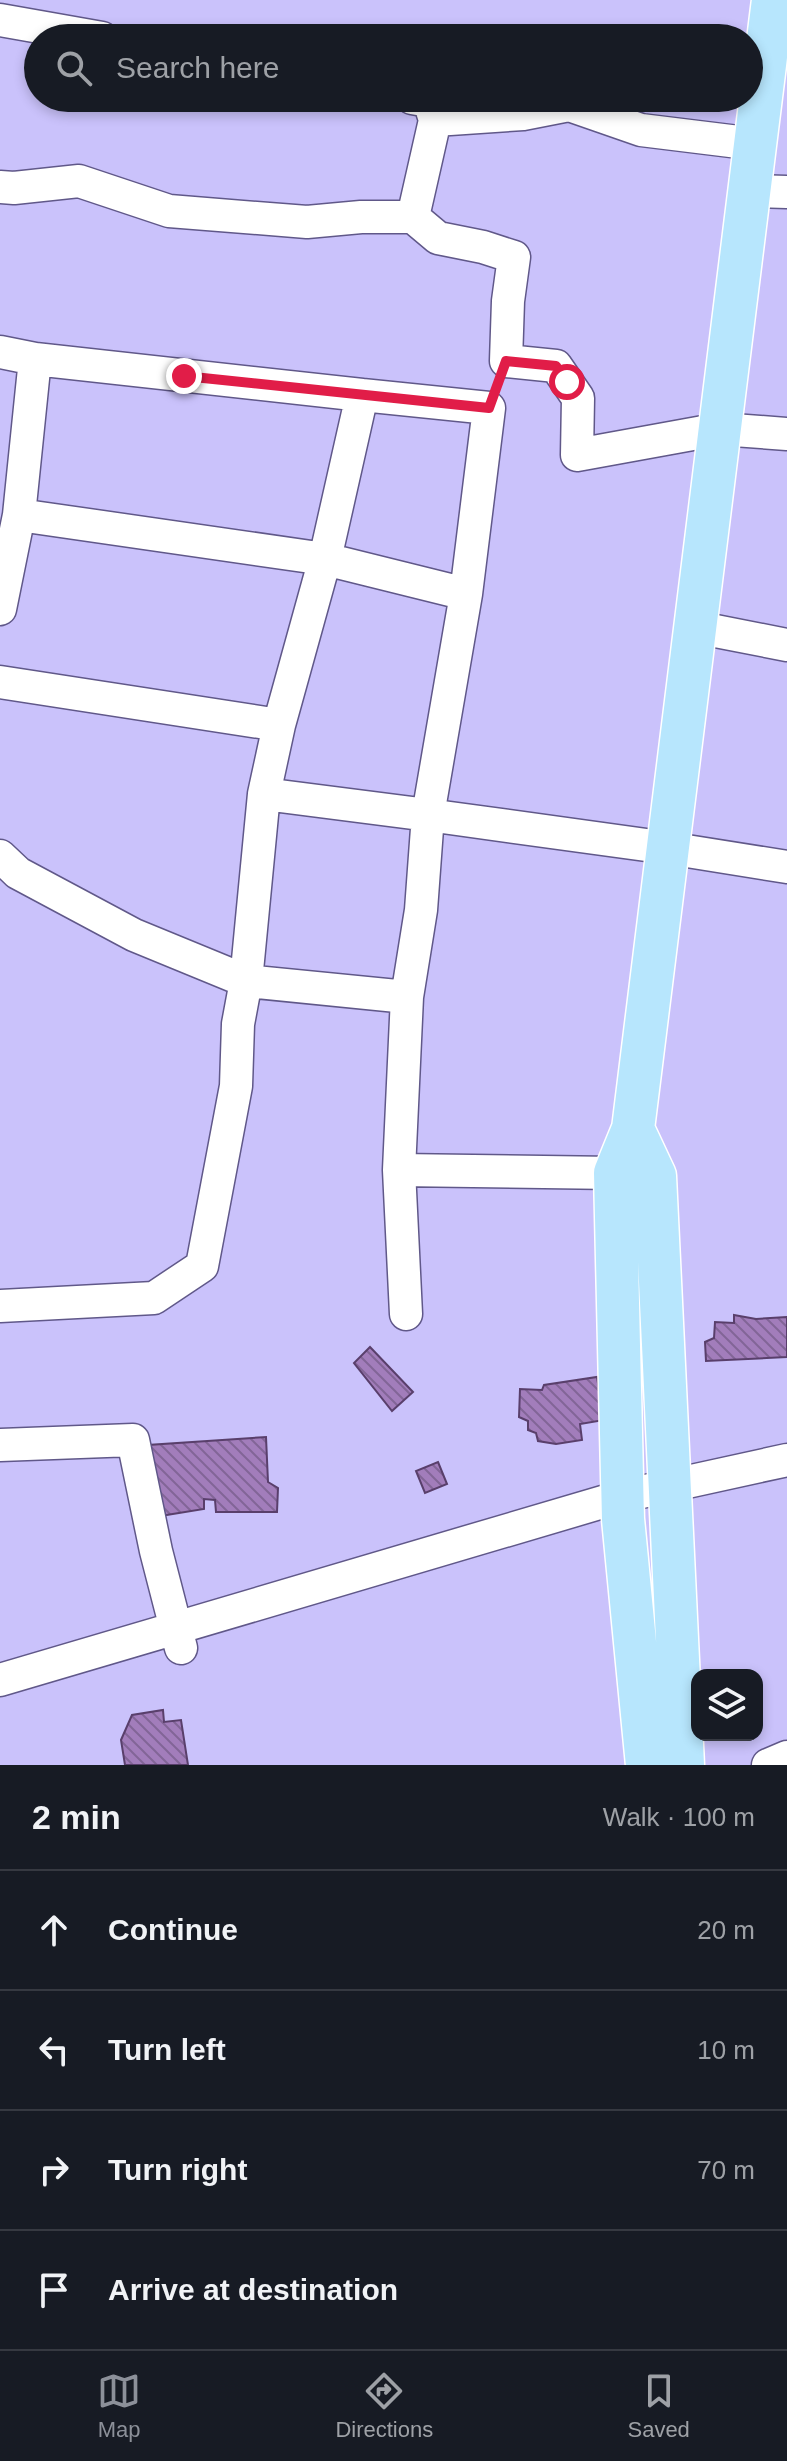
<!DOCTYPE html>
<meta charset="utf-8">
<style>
:root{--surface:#171b24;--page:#20242c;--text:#f1f3f6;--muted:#9ea1a6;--line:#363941;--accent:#8c9099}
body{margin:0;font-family:Helvetica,sans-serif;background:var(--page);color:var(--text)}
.controls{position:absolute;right:24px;bottom:24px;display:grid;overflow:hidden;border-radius:16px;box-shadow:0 4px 12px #0003}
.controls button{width:72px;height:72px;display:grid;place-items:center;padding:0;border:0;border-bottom:2px solid var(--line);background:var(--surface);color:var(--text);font:40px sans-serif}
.stop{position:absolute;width:24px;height:24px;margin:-18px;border:6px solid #e11d48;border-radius:50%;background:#fff}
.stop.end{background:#e11d48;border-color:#fff;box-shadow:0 2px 8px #0008}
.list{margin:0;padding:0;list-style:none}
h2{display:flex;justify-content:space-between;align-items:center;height:104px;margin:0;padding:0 32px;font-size:34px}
h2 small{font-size:26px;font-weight:400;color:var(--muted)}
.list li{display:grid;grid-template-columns:52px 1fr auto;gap:24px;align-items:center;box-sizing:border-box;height:120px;padding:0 32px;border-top:2px solid var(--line)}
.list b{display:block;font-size:30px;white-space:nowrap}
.list em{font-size:26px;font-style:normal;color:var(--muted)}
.icon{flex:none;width:44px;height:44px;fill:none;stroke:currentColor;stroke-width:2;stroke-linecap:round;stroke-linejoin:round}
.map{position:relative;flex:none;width:787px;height:1765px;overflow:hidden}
.search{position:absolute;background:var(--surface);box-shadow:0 4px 12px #0003;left:24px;right:24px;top:24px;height:88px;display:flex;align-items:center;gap:20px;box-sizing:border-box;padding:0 28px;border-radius:44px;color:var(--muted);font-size:30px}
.sheet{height:584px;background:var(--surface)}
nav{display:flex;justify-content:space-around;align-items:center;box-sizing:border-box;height:112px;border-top:2px solid var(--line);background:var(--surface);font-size:22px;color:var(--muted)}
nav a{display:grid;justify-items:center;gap:4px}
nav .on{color:var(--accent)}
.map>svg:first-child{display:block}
.building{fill:url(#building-back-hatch);stroke:#593f6b;stroke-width:2}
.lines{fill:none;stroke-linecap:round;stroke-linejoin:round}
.minor-casing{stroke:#605889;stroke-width:35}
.major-casing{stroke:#fff;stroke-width:45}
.minor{stroke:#fff;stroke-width:32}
.major{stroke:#b7e6fd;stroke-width:42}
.route{stroke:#e11d48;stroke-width:10}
</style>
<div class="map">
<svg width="787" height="1765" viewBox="0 0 787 1765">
<defs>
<pattern id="building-back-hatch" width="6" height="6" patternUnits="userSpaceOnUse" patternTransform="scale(2)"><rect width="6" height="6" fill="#a27dbb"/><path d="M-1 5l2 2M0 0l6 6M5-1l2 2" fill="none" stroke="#826597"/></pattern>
</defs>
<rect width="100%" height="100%" fill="#cac2fb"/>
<path class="building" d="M734 1315 756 1319 787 1317V1357L706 1361 705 1342 714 1338 715 1322 734 1323Z
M370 1347 413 1392 392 1411 354 1363Z
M597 1377 604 1420 580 1424 582 1440 556 1444 538 1441 536 1433 528 1430V1421L519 1417 520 1389 542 1390 544 1385Z
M266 1437 268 1482 278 1488 277 1512H216L215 1500 204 1499V1509L154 1517 148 1445Z
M438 1462 447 1484 425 1493 416 1471Z
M163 1710 164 1722 181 1720 188 1765H125L121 1740 132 1715Z"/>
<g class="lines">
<defs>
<path id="minor" d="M0 20 102 38
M412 98 429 101 435 120
M0 187 14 188 79 181 169 211 307 222 361 217H413L435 120 523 114 569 105 641 130 755 144
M749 191 787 192
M413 217 438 238 483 247 514 257 508 301 506 361 556 366 578 398 577 455 720 429 787 434
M0 352 35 359
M19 515 35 359 362 395
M0 609 19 515 325 559 466 594
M695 627 787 645
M0 682 279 725 264 794
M279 725 325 559 362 395 489 408 466 594 428 815 668 848 787 867
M0 856 18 873 134 935 246 981 238 1024 236 1086 202 1266 154 1298 0 1306
M407 997 421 910 428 815 264 794 246 981 407 997 399 1170 615 1173
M399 1170 406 1314
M0 1445 133 1440 156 1551 181 1648
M0 1680 623 1496 787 1460
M768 1765 787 1757"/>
<path id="major" d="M633 1129 655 1176 683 1765
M647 1765 623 1519 615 1173 633 1129 773 0"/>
</defs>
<use href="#minor" class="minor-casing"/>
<use href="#major" class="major-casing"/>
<use href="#minor" class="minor"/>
<use href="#major" class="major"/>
</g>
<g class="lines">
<path class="route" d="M184 376 489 408 506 361 556 366 567 382"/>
</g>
</svg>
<div class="controls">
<button><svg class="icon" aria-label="layers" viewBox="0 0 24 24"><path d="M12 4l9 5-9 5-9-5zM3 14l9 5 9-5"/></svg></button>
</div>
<div class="stop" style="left:567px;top:382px"></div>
<div class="stop end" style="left:184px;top:376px"></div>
<div class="search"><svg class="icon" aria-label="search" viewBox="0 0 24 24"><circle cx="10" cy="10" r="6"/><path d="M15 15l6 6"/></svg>Search here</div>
</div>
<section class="sheet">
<h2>2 min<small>Walk · 100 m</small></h2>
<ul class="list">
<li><svg class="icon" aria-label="ahead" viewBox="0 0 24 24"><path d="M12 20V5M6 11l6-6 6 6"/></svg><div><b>Continue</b></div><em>20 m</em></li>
<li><svg class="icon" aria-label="left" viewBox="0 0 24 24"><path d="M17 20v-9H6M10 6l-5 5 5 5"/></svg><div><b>Turn left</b></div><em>10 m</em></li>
<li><svg class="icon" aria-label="right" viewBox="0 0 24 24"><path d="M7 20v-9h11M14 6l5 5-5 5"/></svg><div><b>Turn right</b></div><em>70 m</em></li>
<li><svg class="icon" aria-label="arrive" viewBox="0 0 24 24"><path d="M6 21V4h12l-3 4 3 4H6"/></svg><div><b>Arrive at destination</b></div></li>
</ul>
</section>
<nav>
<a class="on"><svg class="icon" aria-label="map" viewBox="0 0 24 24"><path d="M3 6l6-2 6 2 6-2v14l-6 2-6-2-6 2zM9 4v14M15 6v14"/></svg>Map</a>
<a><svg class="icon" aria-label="directions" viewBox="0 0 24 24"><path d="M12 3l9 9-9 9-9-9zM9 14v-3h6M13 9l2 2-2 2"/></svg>Directions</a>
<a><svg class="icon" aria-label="saved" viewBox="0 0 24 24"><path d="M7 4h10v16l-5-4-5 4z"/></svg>Saved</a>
</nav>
